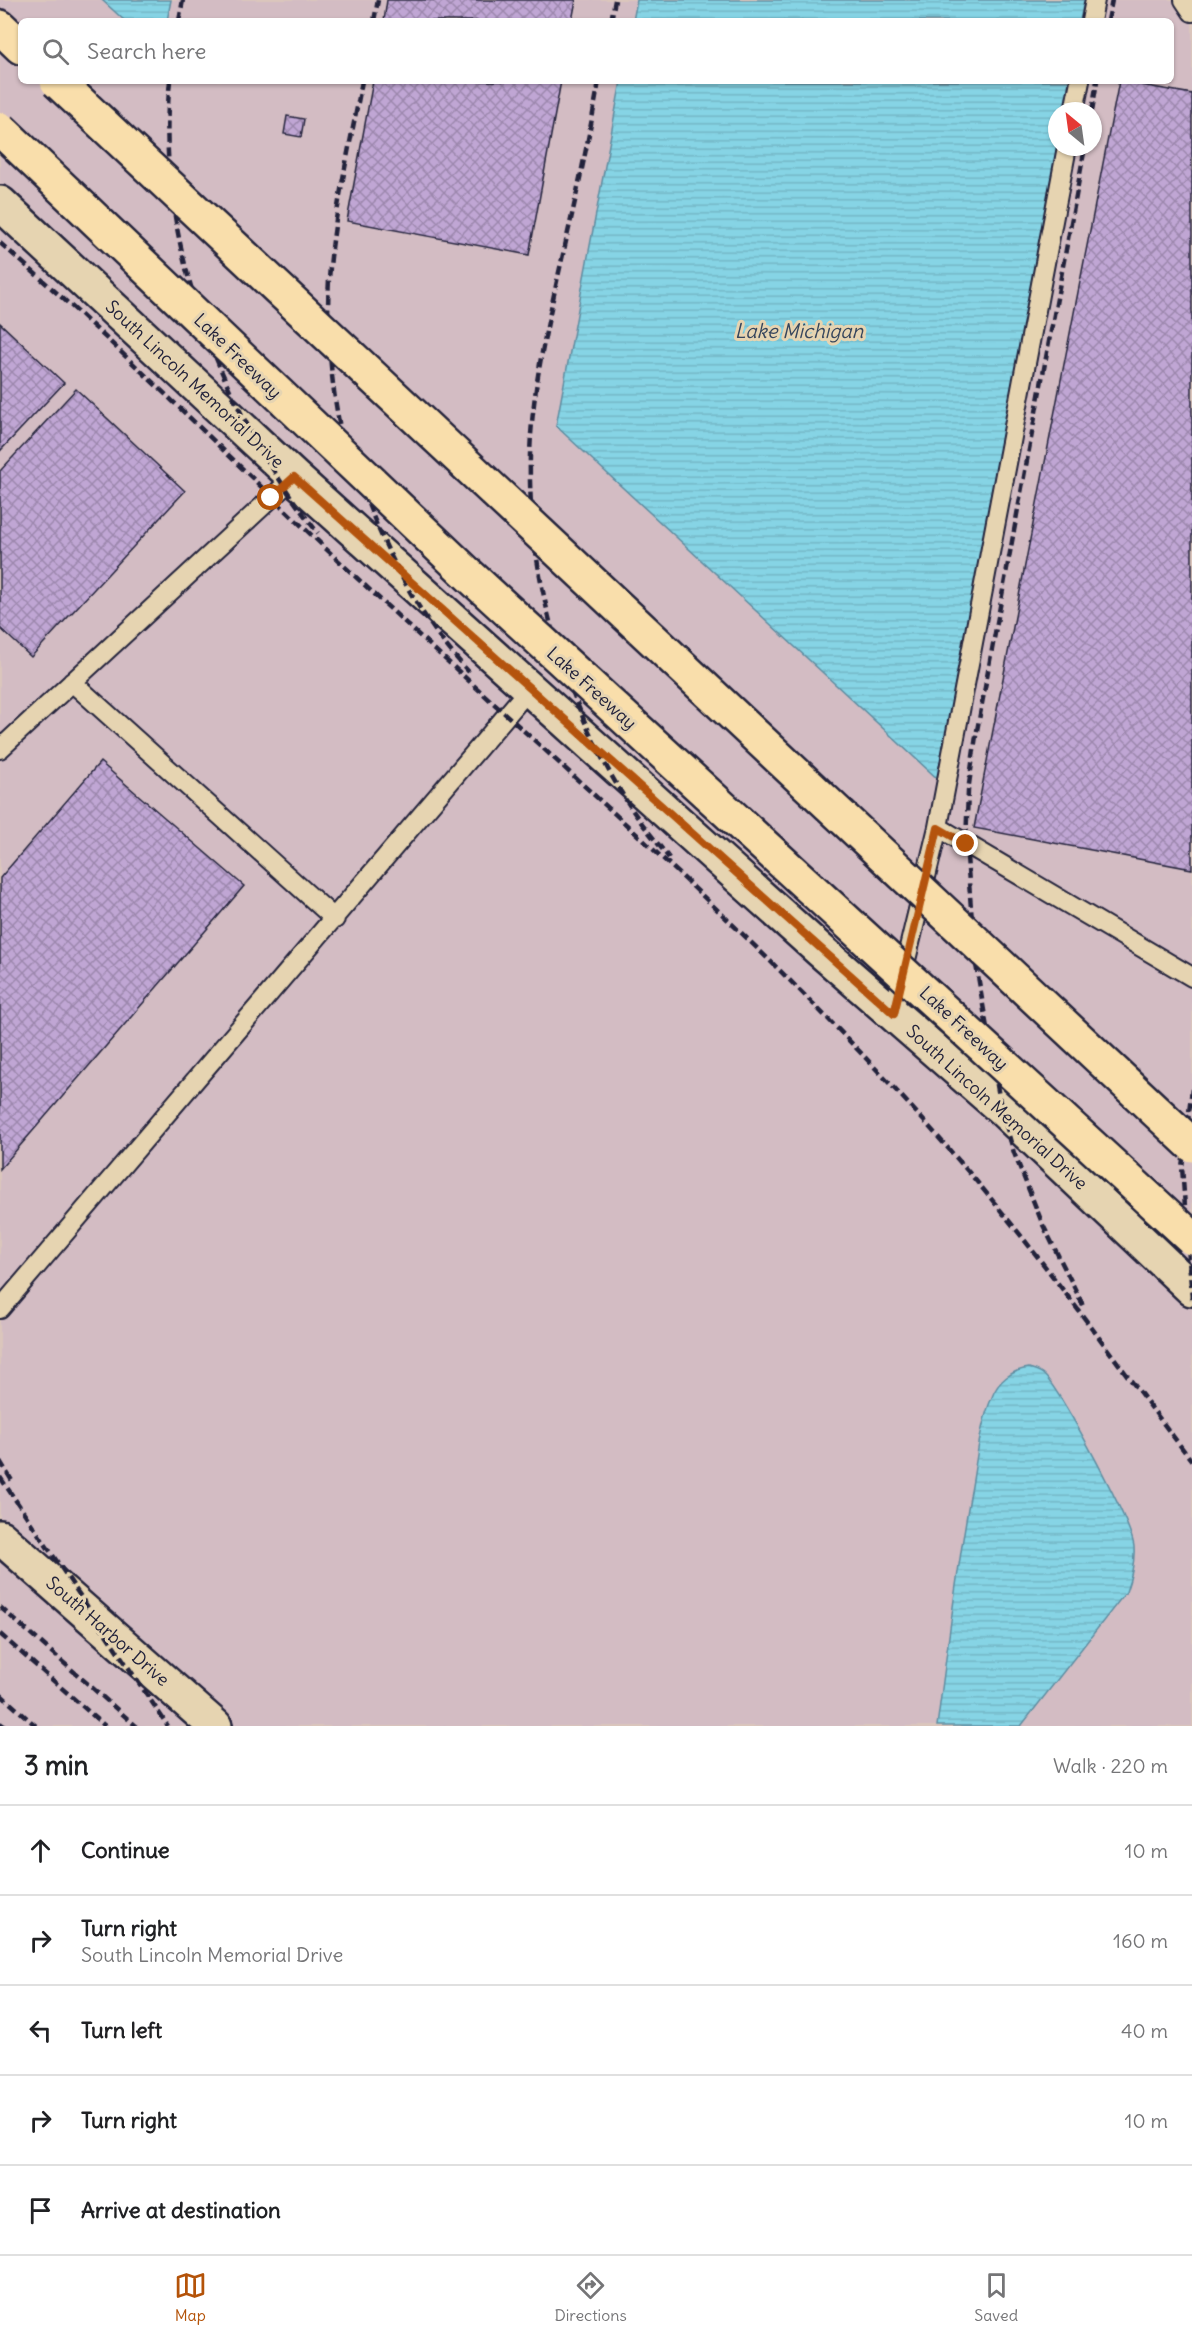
<!DOCTYPE html>
<meta charset="utf-8">
<style>
:root{--surface:#fff;--page:#f2f2f2;--text:#202124;--muted:#757577;--line:#e0e0e0;--accent:#b45309}
body{margin:0;font-family:Delius,sans-serif;background:var(--page);color:var(--text)}
.compass{position:absolute;left:1048px;top:102px;width:54px;height:54px;border-radius:50%;background:var(--surface);box-shadow:0 2px 4px #0004;rotate:331deg}
.stop{position:absolute;width:18px;height:18px;margin:-14px;border:4px solid #b45309;border-radius:50%;background:#fff}
.stop.end{background:#b45309;border-color:#fff;box-shadow:0 2px 6px #0008}
.list{margin:0;padding:0;list-style:none}
h2{display:flex;justify-content:space-between;align-items:center;height:78px;margin:0;padding:0 24px;font-size:26px}
h2 small{font-size:20px;font-weight:400;color:var(--muted)}
.list li{display:grid;grid-template-columns:39px 1fr auto;gap:18px;align-items:center;box-sizing:border-box;height:90px;padding:0 24px;border-top:2px solid var(--line)}
.list b{display:block;font-size:22px;white-space:nowrap}
.list p{margin:0;font-size:20px;white-space:nowrap;color:var(--muted)}
.list em{font-size:20px;font-style:normal;color:var(--muted)}
.icon{flex:none;width:33px;height:33px;fill:none;stroke:currentColor;stroke-width:2;stroke-linecap:round;stroke-linejoin:round}
.map{position:relative;flex:none;width:1192px;height:1726px;overflow:hidden}
.search{position:absolute;background:var(--surface);box-shadow:0 2px 4px #0004;left:18px;right:18px;top:18px;height:66px;display:flex;align-items:center;gap:15px;box-sizing:border-box;padding:0 21px;border-radius:9px;color:var(--muted);font-size:22px}
.sheet{height:528px;background:var(--surface)}
nav{display:flex;justify-content:space-around;align-items:center;box-sizing:border-box;height:84px;border-top:2px solid var(--line);background:var(--surface);font-size:16px;color:var(--muted)}
nav a{display:grid;justify-items:center;gap:3px}
nav .on{color:var(--accent)}
.map>svg:first-child{display:block}
.built{fill:#d3bcc3}
.water{fill:url(#water-rules);stroke:#5e8da1;stroke-width:1.5}
.building{fill:url(#building-cross-hatch);stroke:#22223b;stroke-width:1.5}
.lines{fill:none;stroke-linecap:round;stroke-linejoin:round}
.lane-casing{stroke:#22223b;stroke-width:22}
.street-casing{stroke:#22223b;stroke-width:38}
.secondary-casing{stroke:#22223b;stroke-width:38}
.highway-casing{stroke:#22223b;stroke-width:38}
.lane{stroke:#e6d4b1;stroke-width:18}
.street{stroke:#e6d4b1;stroke-width:33}
.secondary{stroke:#e6d4b1;stroke-width:33}
.highway{stroke:#f9deab;stroke-width:33}
.rail{stroke:#22223b;stroke-width:4.5;stroke-dasharray:9 4.5;stroke-linecap:butt}
.highway-bridge-casing{stroke:#22223b;stroke-width:38;stroke-linecap:butt}
.highway-bridge{stroke:#f9deab;stroke-width:33}
.route{stroke:#b45309;stroke-width:8}
.labels{text-anchor:middle;dominant-baseline:central;stroke-width:6;stroke-linejoin:round;paint-order:stroke}
.street-label{font-size:18px;fill:#22223b;stroke:#e6d4b1}
.water-label{font-size:20px;font-style:italic;fill:#36465d;stroke:#e6d4b1}
</style>
<div class="map">
<svg width="1192" height="1726" viewBox="0 0 1192 1726">
<defs>
<pattern id="water-rules" width="6" height="5" patternUnits="userSpaceOnUse" patternTransform="scale(1.5)"><rect width="6" height="5" fill="#86d4e5"/><path d="M0 2.5h6" fill="none" stroke="#73b6c5"/></pattern>
<pattern id="building-cross-hatch" width="8" height="8" patternUnits="userSpaceOnUse" patternTransform="scale(1.5)"><rect width="8" height="8" fill="#c0a6d4"/><path d="M0 0l8 8M0 8l8-8" fill="none" stroke="#9c87ad"/></pattern>
</defs>
<rect width="100%" height="100%" fill="#dbc6bc"/>
<filter id="ink" filterUnits="userSpaceOnUse"><feTurbulence type="fractalNoise" baseFrequency=".0167" numOctaves="2"/><feDisplacementMap in="SourceGraphic" scale="12" xChannelSelector="R" yChannelSelector="G"/><feConvolveMatrix kernelMatrix="1 2 1 2 8 2 1 2 1" color-interpolation-filters="sRGB"/></filter>
<g filter="url(#ink)">
<path class="built" d="M0 0H102L125 21H21V81H621L556 426 941 781 1057 147H1093V111H1064L1069 81H1171V21H1080L1084 0H1192V1726H0Z
M171 0H637L633 21H167Z"/>
<path class="water" d="M102 0H171L167 21H125Z
M637 0H1084L1080 21H633Z
M621 81H1069L1064 111H1057V147L941 782 556 426Z
M1029 1368C1035 1370 1041 1371 1045 1376 1063 1395 1132 1523 1134 1547 1135 1563 1131 1578 1126 1592L1021 1726H937C948 1646 957 1566 972 1486 977 1457 980 1425 992 1397 998 1381 1012 1370 1029 1368Z"/>
<path class="building" d="M387 0H576L572 21H384Z
M373 81H561L529 255 347 221Z
M1119 81 1192 94V869L974 828Z
M287 116 304 119 301 137 284 134Z
M0 323 64 383 0 451Z
M76 389 185 491 31 657 0 628V471Z
M100 762 244 886 0 1169V878Z"/>
<g class="lines">
<defs>
<path id="lane" d="M1184 0 1192 12
M1091 21 1095 0
M1074 111 1080 81
M72 682 335 919
M0 749 294 477
M938 827 1192 977
M893 1014 938 827 1067 147
M0 1309 529 689"/>
<path id="street" d="M0 1537 215 1726"/>
<path id="secondary" d="M0 203 294 477 821 951 1001 1108 1192 1289"/>
<path id="highway" d="M0 27 21 47"/>
</defs>
<use href="#lane" class="lane-casing"/>
<use href="#street" class="street-casing"/>
<use href="#secondary" class="secondary-casing"/>
<use href="#highway" class="highway-casing"/>
<use href="#lane" class="lane"/>
<use href="#street" class="street"/>
<use href="#secondary" class="secondary"/>
<use href="#highway" class="highway"/>
<path class="rail" d="M179 21 183 0
M374 21 378 0
M611 21 615 0
M1108 21 1112 0
M170 81C153 236 222 413 318 533
M362 81C350 146 334 212 329 279 326 330 331 383 341 433 345 449 353 465 359 480 384 549 418 618 469 672
M599 81C589 137 577 194 564 250 549 317 532 386 530 455 527 577 566 709 633 811 644 827 657 842 669 858
M1092 111 1097 81
M0 243C124 349 238 467 357 578 563 770 782 954 966 1169 1046 1262 1117 1364 1192 1461
M1192 1089 1182 1167 1192 1299
M1083 1305 1043 1225 1014 1153 1001 1108 975 959 966 844 968 791 976 736 1085 147
M0 1461 14 1484
M0 1477 168 1726
M0 1607 136 1726
M0 1634 105 1726
M0 1694 36 1726
M0 1723 4 1726"/>
<defs>
<path id="highway-bridge" d="M57 81 1192 1145
M0 129 469 575 1192 1238"/>
</defs>
<use href="#highway-bridge" class="highway-bridge-casing"/>
<use href="#highway-bridge" class="highway-bridge"/>
</g>
</g>
<g class="lines" filter="url(#ink)">
<path class="route" d="M271 498 294 477 894 1014 938 828 966 844"/>
</g>
<g class="labels">
<g class="street-label">
<text transform="translate(238 356) rotate(44)">Lake Freeway</text>
<text transform="translate(195 384) rotate(43)">South Lincoln Memorial Drive</text>
<text transform="translate(592 688) rotate(42)">Lake Freeway</text>
<text transform="translate(964 1028) rotate(43)">Lake Freeway</text>
<text transform="translate(997 1107) rotate(42)">South Lincoln Memorial Drive</text>
<text transform="translate(108 1631) rotate(41)">South Harbor Drive</text>
</g>
<g class="water-label">
<text x="799" y="330">Lake Michigan</text>
</g>
</g>
</svg>
<svg class="compass" viewBox="-18 -18 36 36"><path d="M0-13l5 13h-10z" fill="#e53935"/><path d="M0 13l5-13h-10z" fill="#757577"/></svg>
<div class="stop" style="left:271px;top:498px"></div>
<div class="stop end" style="left:966px;top:844px"></div>
<div class="search"><svg class="icon" aria-label="search" viewBox="0 0 24 24"><circle cx="10" cy="10" r="6"/><path d="M15 15l6 6"/></svg>Search here</div>
</div>
<section class="sheet">
<h2>3 min<small>Walk · 220 m</small></h2>
<ul class="list">
<li><svg class="icon" aria-label="ahead" viewBox="0 0 24 24"><path d="M12 20V5M6 11l6-6 6 6"/></svg><div><b>Continue</b></div><em>10 m</em></li>
<li><svg class="icon" aria-label="right" viewBox="0 0 24 24"><path d="M7 20v-9h11M14 6l5 5-5 5"/></svg><div><b>Turn right</b><p>South Lincoln Memorial Drive</p></div><em>160 m</em></li>
<li><svg class="icon" aria-label="left" viewBox="0 0 24 24"><path d="M17 20v-9H6M10 6l-5 5 5 5"/></svg><div><b>Turn left</b></div><em>40 m</em></li>
<li><svg class="icon" aria-label="right" viewBox="0 0 24 24"><path d="M7 20v-9h11M14 6l5 5-5 5"/></svg><div><b>Turn right</b></div><em>10 m</em></li>
<li><svg class="icon" aria-label="arrive" viewBox="0 0 24 24"><path d="M6 21V4h12l-3 4 3 4H6"/></svg><div><b>Arrive at destination</b></div></li>
</ul>
</section>
<nav>
<a class="on"><svg class="icon" aria-label="map" viewBox="0 0 24 24"><path d="M3 6l6-2 6 2 6-2v14l-6 2-6-2-6 2zM9 4v14M15 6v14"/></svg>Map</a>
<a><svg class="icon" aria-label="directions" viewBox="0 0 24 24"><path d="M12 3l9 9-9 9-9-9zM9 14v-3h6M13 9l2 2-2 2"/></svg>Directions</a>
<a><svg class="icon" aria-label="saved" viewBox="0 0 24 24"><path d="M7 4h10v16l-5-4-5 4z"/></svg>Saved</a>
</nav>
